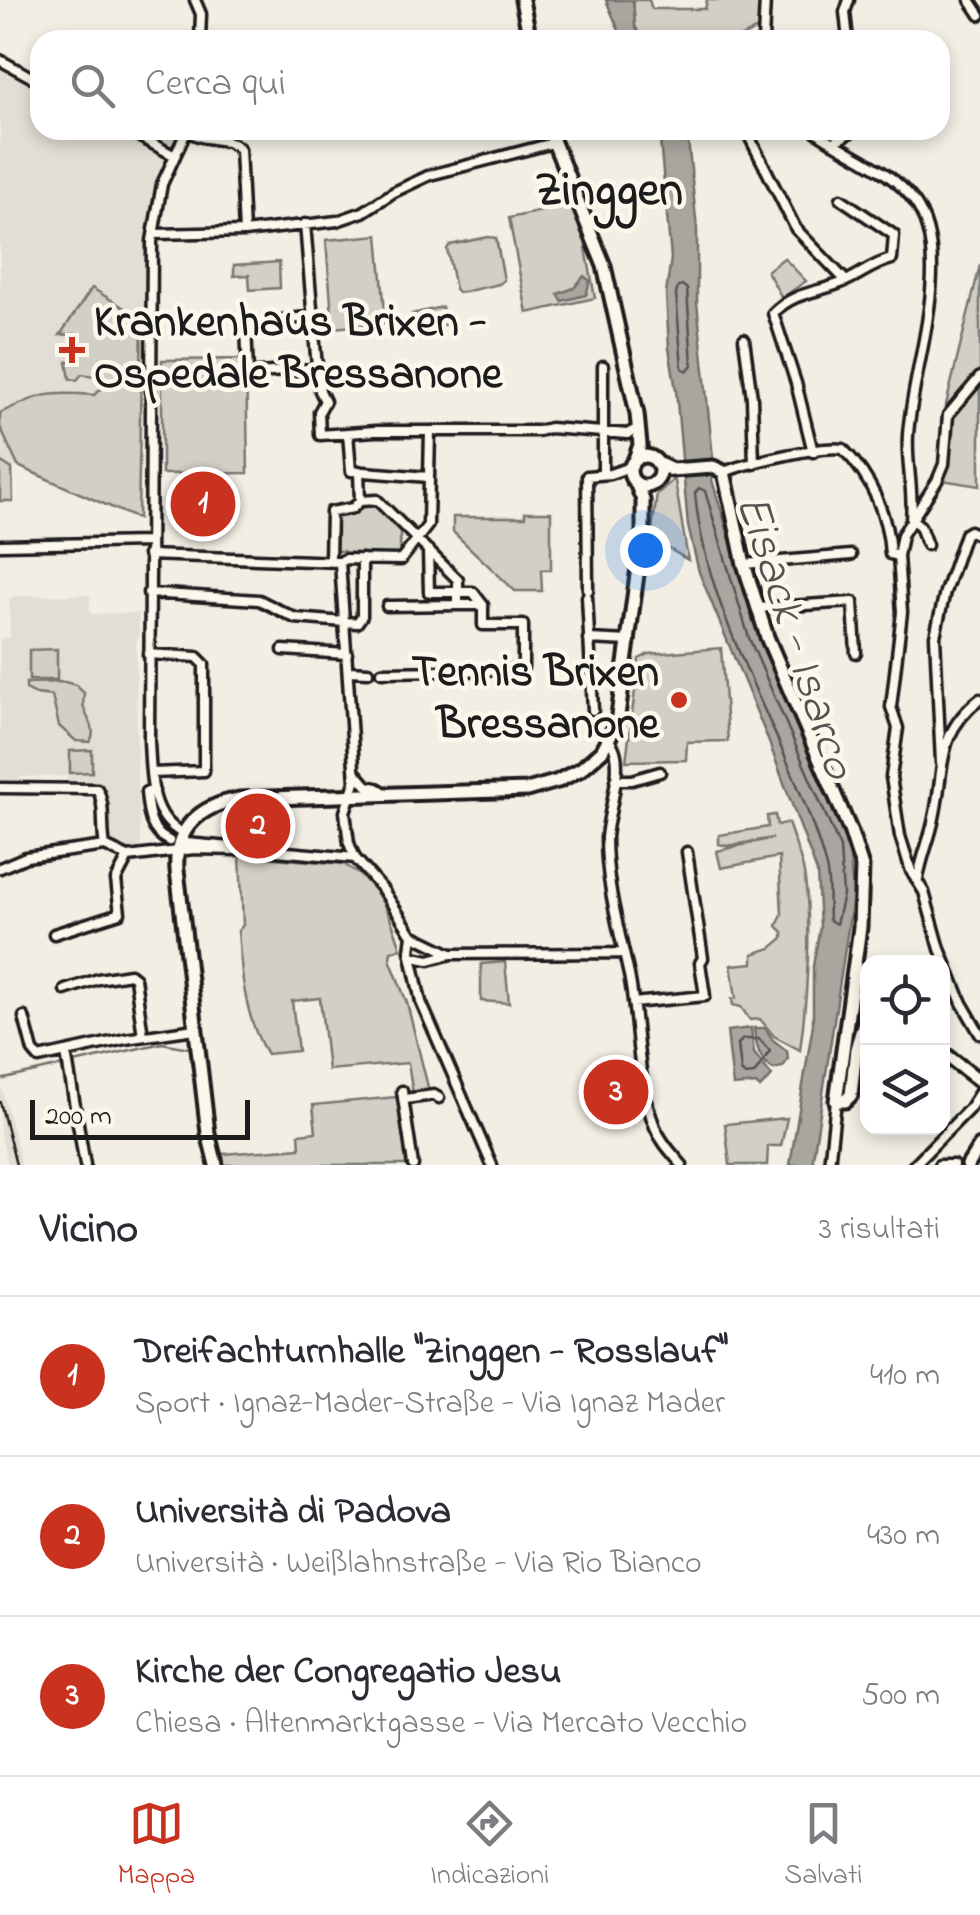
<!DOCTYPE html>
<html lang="it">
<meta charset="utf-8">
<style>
:root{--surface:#fff;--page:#f7f7f7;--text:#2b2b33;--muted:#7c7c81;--line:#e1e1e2;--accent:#c8321e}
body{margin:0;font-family:"Indie Flower",sans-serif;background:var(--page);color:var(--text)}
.controls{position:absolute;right:30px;bottom:30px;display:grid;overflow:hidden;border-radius:20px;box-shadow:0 5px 15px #0003}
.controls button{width:90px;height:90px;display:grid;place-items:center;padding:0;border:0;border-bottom:2px solid var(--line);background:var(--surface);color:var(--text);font:50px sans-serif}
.scale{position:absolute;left:30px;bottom:25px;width:220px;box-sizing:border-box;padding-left:10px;border:5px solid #1c1c1c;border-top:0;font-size:28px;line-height:35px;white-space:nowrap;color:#1c1c1c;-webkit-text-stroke:8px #fbf7ec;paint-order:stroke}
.you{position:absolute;left:645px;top:550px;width:35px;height:35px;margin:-25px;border:8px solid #fff;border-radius:50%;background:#1a73e8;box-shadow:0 0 0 15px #1a73e833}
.badge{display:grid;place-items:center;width:65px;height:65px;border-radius:50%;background:var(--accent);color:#fff;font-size:32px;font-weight:700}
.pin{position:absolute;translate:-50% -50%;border:5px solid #fff;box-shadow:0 2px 10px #0006}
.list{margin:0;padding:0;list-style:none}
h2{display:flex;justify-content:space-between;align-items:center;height:130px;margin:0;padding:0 40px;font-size:42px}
h2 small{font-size:32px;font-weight:400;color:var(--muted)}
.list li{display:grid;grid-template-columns:65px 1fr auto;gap:30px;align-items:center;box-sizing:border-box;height:160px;padding:0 40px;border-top:2px solid var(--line)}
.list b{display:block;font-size:38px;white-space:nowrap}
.list p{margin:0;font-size:32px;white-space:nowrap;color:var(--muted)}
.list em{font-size:32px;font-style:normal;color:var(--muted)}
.icon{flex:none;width:55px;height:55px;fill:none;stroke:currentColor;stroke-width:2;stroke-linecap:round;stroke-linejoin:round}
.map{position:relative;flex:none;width:980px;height:1165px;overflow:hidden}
.search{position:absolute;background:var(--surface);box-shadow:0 5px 15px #0003;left:30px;right:30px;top:30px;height:110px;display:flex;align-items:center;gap:25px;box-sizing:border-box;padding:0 35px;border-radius:30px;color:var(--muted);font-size:38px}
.sheet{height:610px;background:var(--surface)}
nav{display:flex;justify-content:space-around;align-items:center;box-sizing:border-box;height:140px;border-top:2px solid var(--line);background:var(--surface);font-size:28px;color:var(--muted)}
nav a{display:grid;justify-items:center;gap:5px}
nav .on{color:var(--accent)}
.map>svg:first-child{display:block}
.built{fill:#e2ded5}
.green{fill:#d2cfc6;stroke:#777671;stroke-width:2.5}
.water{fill:#a9a6a0;stroke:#716f6b;stroke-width:2.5}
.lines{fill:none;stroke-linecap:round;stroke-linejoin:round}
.shore{stroke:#545351;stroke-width:2.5}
.stream{stroke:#716f6b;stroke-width:2.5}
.street-casing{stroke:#1c1c1c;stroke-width:15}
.secondary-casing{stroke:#1c1c1c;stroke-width:19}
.street{stroke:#fbf7ec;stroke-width:8}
.secondary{stroke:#fbf7ec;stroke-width:11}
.rail{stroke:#1c1c1c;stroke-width:2.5}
.poi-dot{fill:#c8321e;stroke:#fbf7ec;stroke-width:4}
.labels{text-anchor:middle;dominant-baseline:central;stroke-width:9;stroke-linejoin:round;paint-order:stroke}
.poi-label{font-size:45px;font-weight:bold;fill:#1c1c1c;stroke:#fbf7ec;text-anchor:start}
.neighbourhood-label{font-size:48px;font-weight:bold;fill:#1c1c1c;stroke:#fbf7ec}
.water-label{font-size:48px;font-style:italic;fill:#545351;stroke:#fbf7ec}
</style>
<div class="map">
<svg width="980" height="1165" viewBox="0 0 980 1165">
<rect width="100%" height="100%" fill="#f2eee4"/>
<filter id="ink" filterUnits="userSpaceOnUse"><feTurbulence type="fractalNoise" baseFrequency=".01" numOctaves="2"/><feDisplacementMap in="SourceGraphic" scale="20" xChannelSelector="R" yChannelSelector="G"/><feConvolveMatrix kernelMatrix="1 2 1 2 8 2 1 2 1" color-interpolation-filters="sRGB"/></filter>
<g filter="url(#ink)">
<path class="built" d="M0 64 40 86V130H119L169 157 155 188 147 238 138 519 18 466 12 469 0 461Z
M90 595V614L139 613V637L136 642 137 781 141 849H121L110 839 105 828V791L99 784H68L67 776 20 777 18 785H0V638L10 637 9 599 13 596Z
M0 1081 15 1138 21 1165H8L0 1133Z"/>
<path class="green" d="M633 0H649L652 9H705L707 0H765L762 27 735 40H642L635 26Z
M135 130H183L180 139 171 147Z
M570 205 585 242 595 298 527 313 509 218Z
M378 235 386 323 333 328 326 240Z
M488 237 496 238 504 280 499 284 459 293 455 289 447 249 450 245Z
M784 258 806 281 782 298 767 271Z
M279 262 280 288 250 290 249 275 234 276V265Z
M980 265V486L935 479 941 460 944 413Z
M92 288 142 319 138 519 18 466 0 427V413C40 394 49 391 94 395L101 389 100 377 82 374 77 380 70 379 67 362 80 359 76 334 60 335Z
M442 307 446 324 416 331 412 314Z
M246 359 248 473 162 474V360Z
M0 461 12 469 13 501H0Z
M673 480 675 481 688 560 651 538 657 494Z
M377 503 400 526V554L343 555V551H333L334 516 354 513 366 504Z
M525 512H551V570H541L542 591H515L453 532V517H525Z
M721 648 728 741 687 742 686 760 626 761 639 659 649 654Z
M57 649V680H29V650Z
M65 682 76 685 84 693C84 698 82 703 84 708 87 721 98 728 90 742L76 741 59 726 52 696 36 694 26 689V683Z
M92 750V772L70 773V751Z
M775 815 777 825 788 823C793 838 799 853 803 868 813 918 807 999 800 1050L774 1036 760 1019 750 1020 741 1007 733 1005 732 999 736 998 731 965 753 963V954L771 948 783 938V932L777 926 782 914 779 857 721 868 717 851 773 838 727 846 719 844V835L768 827 767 816Z
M240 855 343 864C378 882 390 913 401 949L391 951 390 959 407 1003 429 1091 413 1094 408 1063 328 1070 320 998 292 1001 298 1051 267 1054C245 1020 241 971 238 931L243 925Z
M505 962 509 1003 481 1001V964Z
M396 1097 400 1100 406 1165H224L223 1154 300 1148 299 1134 316 1132 313 1105Z
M787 1118 781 1146H768L767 1165H730L725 1124Z"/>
<path class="water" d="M606 0H633L635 26 642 40H623Z
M659 130H686L688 140 697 229V302L713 458 712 480 759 634 849 845 853 896 812 1165H790L813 1024V966L820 927 817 872 767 737 699 572 688 526 676 390 669 348 666 294 671 258Z
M584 276 590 281 586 295 562 301 558 294 574 288Z
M751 1028 754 1053 772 1076 760 1088 756 1084 733 1086 727 1031Z
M754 1028H765L773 1040 787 1051 788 1059 783 1067 773 1069C758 1059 756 1044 754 1028Z"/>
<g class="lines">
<path class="shore" d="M682 285 687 289 692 365 687 371 682 368 676 294 678 287Z
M699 488 705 491 749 638 840 848 843 895 836 924 829 920C828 903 830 883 826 867 791 740 707 625 695 493Z
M743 1039H759L770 1051 754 1074 745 1075 741 1071 738 1044Z"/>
<path class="stream" d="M0 1080 162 1043 189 1048"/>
<defs>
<path id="street" d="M195 0 201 14 200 40
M970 0 980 15
M763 40 765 0
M848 40 845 12 849 0
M0 60 40 82
M127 130 175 156
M188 130C201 143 226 135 240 149L244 232
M746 130 796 229 846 281
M814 130C846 154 890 168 914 201 956 258 912 368 908 435 906 463 914 491 911 519
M833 143 854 130
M305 224 316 356 320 391 325 401 319 412 320 435 375 431H538L550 428 628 434 633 431
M154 234 244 232 337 221 363 212 394 192 430 175 553 143
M313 316 246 325 248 374 319 368
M744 339 752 398 754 464
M603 366V474
M980 377 948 415 944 464 937 481 902 535 898 556 902 612 891 707 898 728 891 777 900 836 911 871 924 892 940 949 962 1003 980 1034
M813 452 796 383 773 313C796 290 821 293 848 280 863 273 875 263 892 259L894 235 841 199
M724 472C747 463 820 445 843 449 871 477 888 515 890 554L898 556
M429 477 430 431
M360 501 377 500 458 580V605H483V625H523V667L517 670 382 672
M911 519 920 526 927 545
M0 545 148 542
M428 550 429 592H473L483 605
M148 555 340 562 345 559 401 560 428 525 429 477 351 471 348 433
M330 560 331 512 353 508 360 501 359 471
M340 562 355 782 345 812 349 843 355 858 383 890 412 935 410 951 421 1002 492 1165
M744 564 851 555
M588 590 587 476 610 474 630 467
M148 593 259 600 295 618 357 623 362 616V559
M587 597 593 710
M387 606 458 605
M757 608 853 602 856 653
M588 639 630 641
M283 650 347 654
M148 654 197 657 204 664V771L151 773
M349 671 368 672
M609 741C628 758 607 814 606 838 606 884 619 930 629 975 639 1025 636 1080 655 1127 661 1142 672 1153 682 1165
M941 763 935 636 945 592 965 534 970 531 980 536
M355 772 367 786 377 788 387 794
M615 780H632L660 772
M0 788 97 789C106 803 101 829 105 846
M154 791 146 792C148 812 149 832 169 841
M182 833C149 816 151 774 149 741L152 241 162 184 187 130
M186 843 355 858
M0 868 26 857 105 846 128 857 194 849 236 850 241 846
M918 879C921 858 930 839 934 818 945 769 935 734 980 699
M54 934 120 913 116 880 128 857
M412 935 451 954
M414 957 429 960 451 954 622 953
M65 990 98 979 130 974 135 978 143 1036
M633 1003 705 996 700 963 703 958 687 852
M24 1017 33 1051 39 1058 125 1039 195 1029
M66 1053 85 1165
M402 1091 413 1165
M405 1099 434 1095 439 1098
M829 1165 836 1101
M914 1165 969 1109 980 1092
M939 1165H953"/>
<path id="secondary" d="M522 0 530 40
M549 130 604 266 637 414 640 445 635 459
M630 471a15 15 0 1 1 30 0a15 15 0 1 1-30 0Z
M657 463 672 470 713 467 724 472 744 564 767 637 850 830 862 867 860 927 836 1101H845L851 1095 856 1049 868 1009
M942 1052 980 1081
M216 1165 208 1133 177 870C174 828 200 806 239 799L527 790 558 781 581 769 602 751 617 723 643 530V500L636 483
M968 1165 980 1146"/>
</defs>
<use href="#street" class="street-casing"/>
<use href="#secondary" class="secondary-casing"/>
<use href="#street" class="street"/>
<use href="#secondary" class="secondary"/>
<path class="rail" d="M0 1102 16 1165"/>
</g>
</g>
<g class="poi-dot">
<path d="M67 335h10v10h10v10h-10v10h-10v-10h-10v-10h10z"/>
<circle cx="679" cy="700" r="10"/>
</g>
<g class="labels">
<g class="poi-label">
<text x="94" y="324">Krankenhaus Brixen -<tspan x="94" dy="52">Ospedale Bressanone</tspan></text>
<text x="659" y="674" text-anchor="end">Tennis Brixen<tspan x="659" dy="52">Bressanone</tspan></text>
</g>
<g class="neighbourhood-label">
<text x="609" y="192">Zinggen</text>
</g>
<g class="water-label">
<text transform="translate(794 637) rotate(72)">Eisack - Isarco</text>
</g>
</g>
</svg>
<div class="controls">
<button><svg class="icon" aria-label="locate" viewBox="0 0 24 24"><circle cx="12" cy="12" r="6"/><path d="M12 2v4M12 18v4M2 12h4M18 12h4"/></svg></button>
<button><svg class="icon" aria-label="layers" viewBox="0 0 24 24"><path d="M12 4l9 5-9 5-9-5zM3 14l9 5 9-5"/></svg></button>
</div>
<div class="scale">200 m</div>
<div class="you"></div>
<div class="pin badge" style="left:203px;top:504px">1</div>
<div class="pin badge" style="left:258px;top:826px">2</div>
<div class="pin badge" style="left:616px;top:1092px">3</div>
<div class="search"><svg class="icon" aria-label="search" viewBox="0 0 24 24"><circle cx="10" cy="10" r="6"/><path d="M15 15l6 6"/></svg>Cerca qui</div>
</div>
<section class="sheet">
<h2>Vicino<small>3 risultati</small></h2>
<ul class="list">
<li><span class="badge">1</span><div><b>Dreifachturnhalle &quot;Zinggen - Rosslauf&quot;</b><p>Sport · Ignaz-Mader-Straße - Via Ignaz Mader</p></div><em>410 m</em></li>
<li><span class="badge">2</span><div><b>Università di Padova</b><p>Università · Weißlahnstraße - Via Rio Bianco</p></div><em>430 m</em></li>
<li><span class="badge">3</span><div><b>Kirche der Congregatio Jesu</b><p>Chiesa · Altenmarktgasse - Via Mercato Vecchio</p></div><em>500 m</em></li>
</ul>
</section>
<nav>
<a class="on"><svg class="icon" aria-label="map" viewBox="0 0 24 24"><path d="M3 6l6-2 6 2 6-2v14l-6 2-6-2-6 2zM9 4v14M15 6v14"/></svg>Mappa</a>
<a><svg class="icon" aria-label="directions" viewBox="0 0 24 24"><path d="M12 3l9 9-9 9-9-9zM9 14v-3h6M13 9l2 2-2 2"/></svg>Indicazioni</a>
<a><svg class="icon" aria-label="saved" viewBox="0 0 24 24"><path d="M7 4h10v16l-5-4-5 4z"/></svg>Salvati</a>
</nav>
